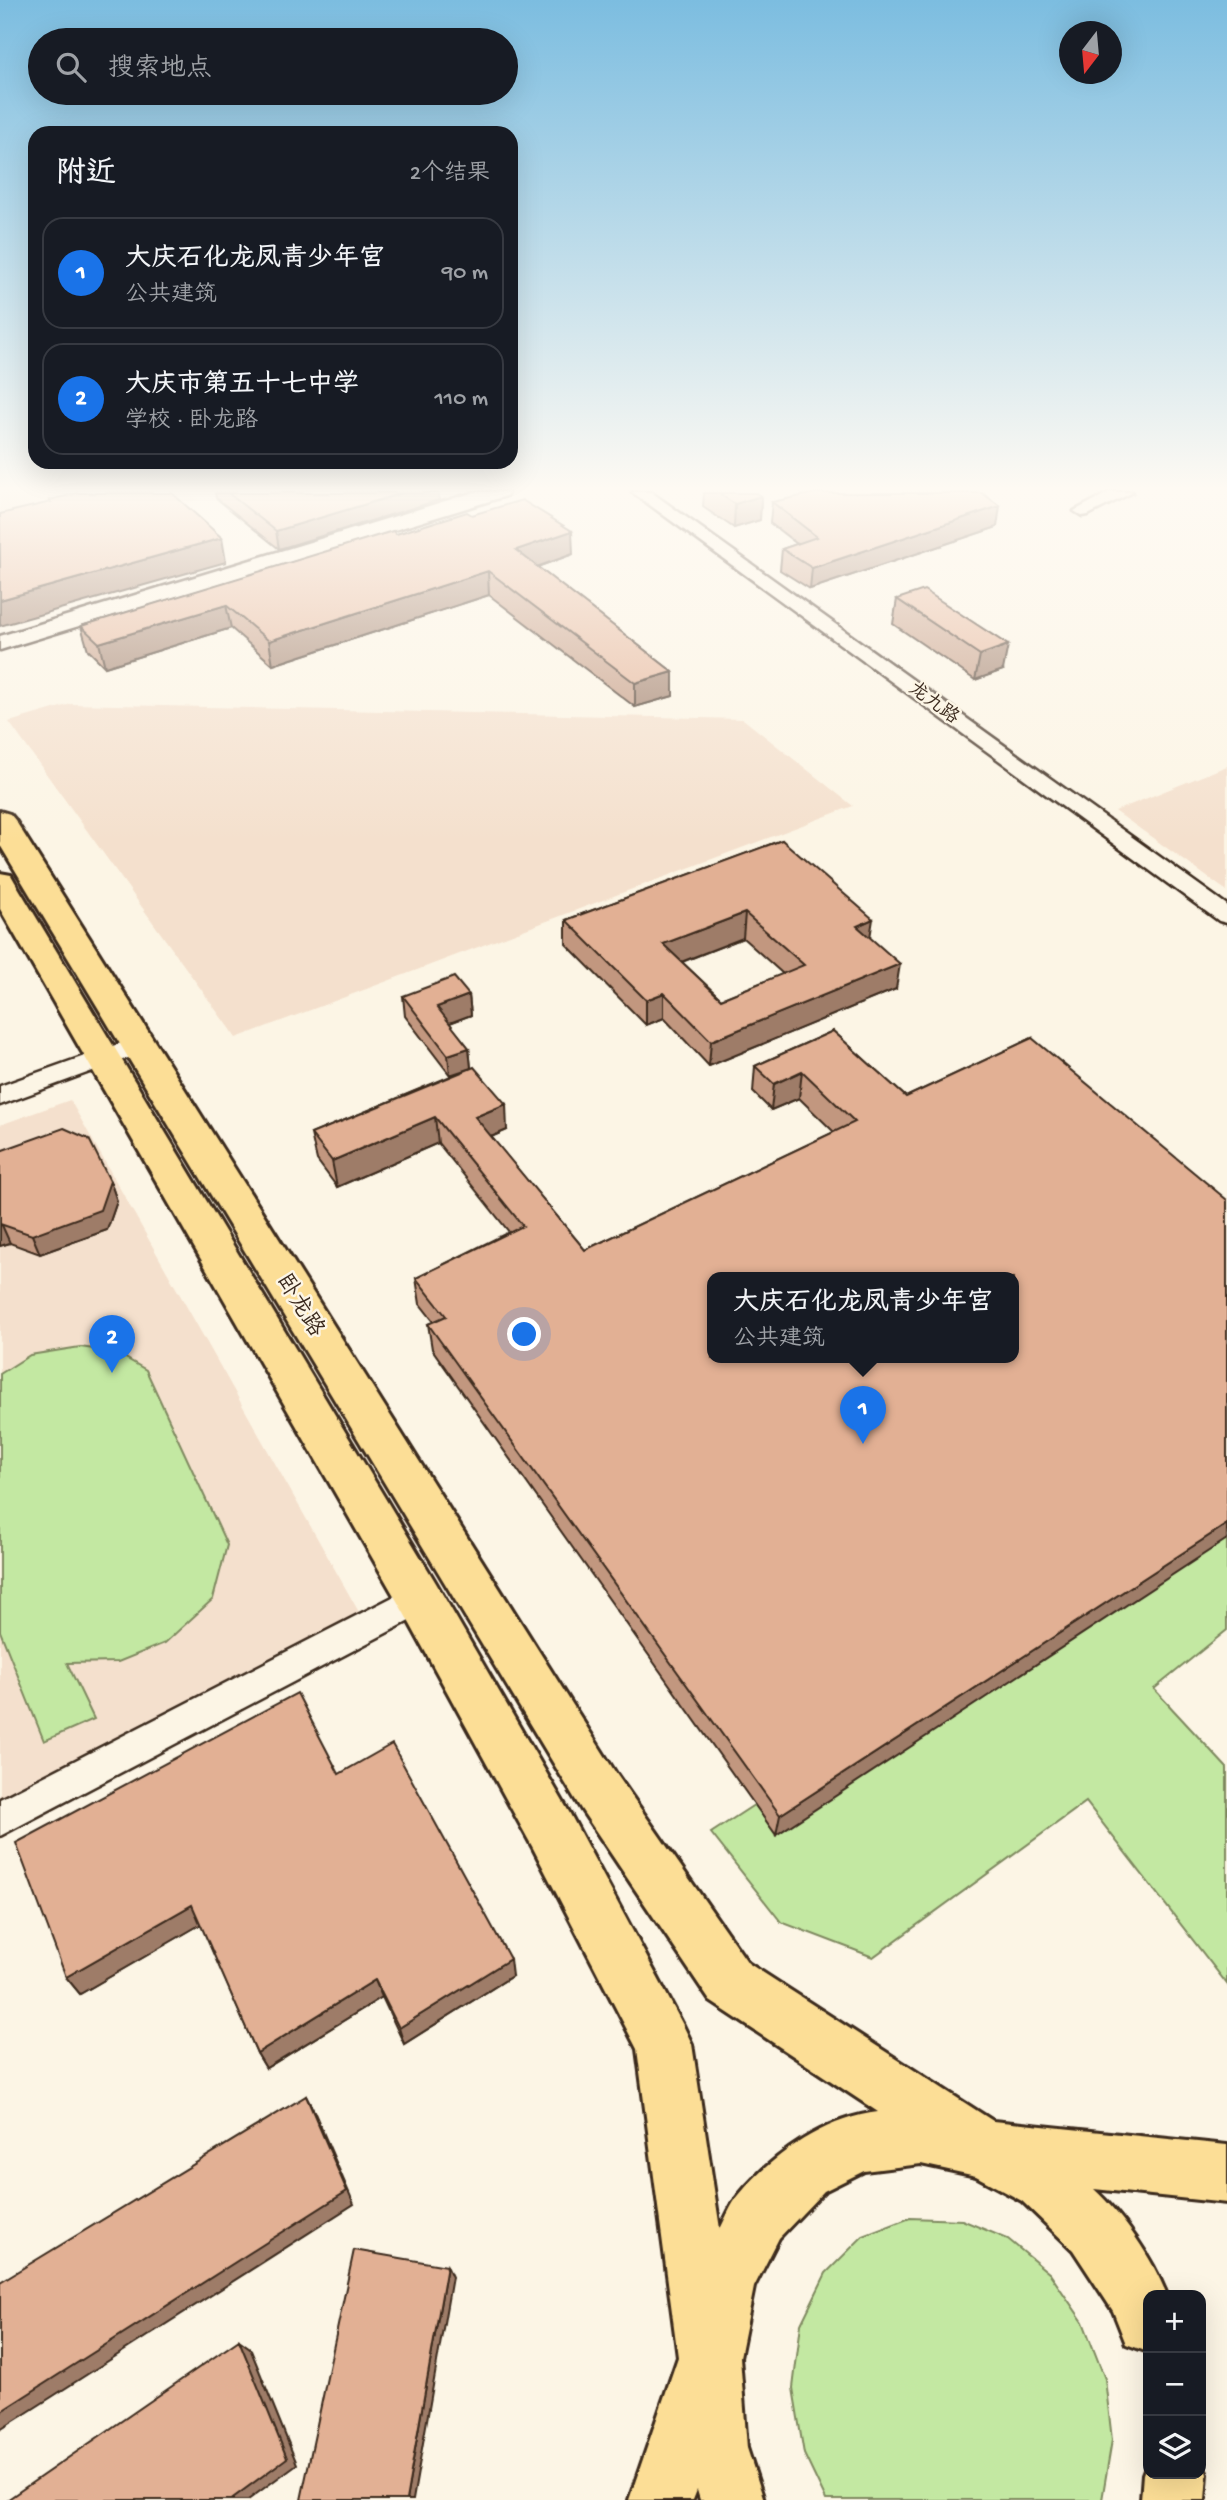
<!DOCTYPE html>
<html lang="zh">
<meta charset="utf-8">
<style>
:root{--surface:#171b24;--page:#20242c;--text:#f1f3f6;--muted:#9ea1a6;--line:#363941;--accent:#1a73e8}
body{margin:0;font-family:"Gochi Hand","LXGW WenKai TC",sans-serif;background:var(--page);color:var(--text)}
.controls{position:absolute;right:21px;bottom:21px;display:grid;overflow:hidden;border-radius:14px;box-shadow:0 7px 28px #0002}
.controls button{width:63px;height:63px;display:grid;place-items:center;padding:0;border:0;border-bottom:2px solid var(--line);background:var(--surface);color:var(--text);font:35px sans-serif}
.compass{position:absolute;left:1059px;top:21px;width:63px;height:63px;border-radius:50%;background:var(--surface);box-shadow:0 7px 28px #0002;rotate:196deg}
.you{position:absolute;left:525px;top:1335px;width:24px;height:24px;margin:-18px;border:5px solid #fff;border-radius:50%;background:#1a73e8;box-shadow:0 0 0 10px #1a73e833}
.badge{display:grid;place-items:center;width:46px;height:46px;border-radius:50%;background:var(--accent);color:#fff;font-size:23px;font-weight:700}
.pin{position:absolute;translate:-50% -58px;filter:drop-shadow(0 2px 4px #0008)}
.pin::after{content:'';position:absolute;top:37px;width:24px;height:21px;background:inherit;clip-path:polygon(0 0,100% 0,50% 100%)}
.popup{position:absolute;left:707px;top:1272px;width:312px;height:91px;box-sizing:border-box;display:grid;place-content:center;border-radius:14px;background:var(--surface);filter:drop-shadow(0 2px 5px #0005);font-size:23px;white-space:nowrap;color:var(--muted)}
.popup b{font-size:26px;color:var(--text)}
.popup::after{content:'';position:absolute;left:50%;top:100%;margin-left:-14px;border:14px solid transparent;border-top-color:var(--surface)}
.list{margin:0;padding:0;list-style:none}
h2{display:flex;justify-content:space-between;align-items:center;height:91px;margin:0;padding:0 28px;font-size:30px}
h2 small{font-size:23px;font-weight:400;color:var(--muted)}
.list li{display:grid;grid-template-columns:46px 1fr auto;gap:21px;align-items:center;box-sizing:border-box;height:112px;margin:0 14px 14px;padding:0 14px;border:2px solid var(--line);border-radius:21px}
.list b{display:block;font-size:26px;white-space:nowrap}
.list p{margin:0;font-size:23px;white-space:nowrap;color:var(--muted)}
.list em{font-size:23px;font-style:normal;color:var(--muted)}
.icon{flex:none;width:38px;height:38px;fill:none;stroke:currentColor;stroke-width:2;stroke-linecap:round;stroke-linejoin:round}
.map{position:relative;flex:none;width:1227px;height:2500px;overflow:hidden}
.search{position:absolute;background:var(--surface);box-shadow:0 7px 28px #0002;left:28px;top:28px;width:490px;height:77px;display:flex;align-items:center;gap:18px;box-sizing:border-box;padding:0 24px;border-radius:38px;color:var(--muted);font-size:26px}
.panel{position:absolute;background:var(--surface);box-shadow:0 7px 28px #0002;left:28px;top:126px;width:490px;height:343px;border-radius:21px}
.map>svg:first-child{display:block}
.built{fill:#f4e0cd}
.green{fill:#c3e8a2;stroke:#7f8960;stroke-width:2}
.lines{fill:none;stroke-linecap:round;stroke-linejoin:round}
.minor-casing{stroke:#3b2a1e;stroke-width:5}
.tertiary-casing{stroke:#3b2a1e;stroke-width:5}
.primary-casing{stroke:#3b2a1e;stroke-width:6}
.minor{fill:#fcf5e5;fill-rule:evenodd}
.tertiary{fill:#fcf5e5;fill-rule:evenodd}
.primary{fill:#fcde96;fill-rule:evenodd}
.wall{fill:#c2977f;stroke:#3b2a1e;stroke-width:2;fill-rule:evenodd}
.shaded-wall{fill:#9e7b68;stroke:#3b2a1e;stroke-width:2}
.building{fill:#e2b094;stroke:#3b2a1e;stroke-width:2;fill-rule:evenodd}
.labels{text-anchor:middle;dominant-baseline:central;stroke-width:5;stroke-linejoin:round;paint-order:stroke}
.far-street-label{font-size:19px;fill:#3b2a1e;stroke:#fcf5e5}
.street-label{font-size:23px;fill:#3b2a1e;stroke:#fcf5e5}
</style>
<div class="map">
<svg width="1227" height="2500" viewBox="0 0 1227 2500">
<rect width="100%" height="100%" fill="#fcf5e5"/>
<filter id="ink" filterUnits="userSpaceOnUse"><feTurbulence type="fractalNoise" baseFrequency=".0143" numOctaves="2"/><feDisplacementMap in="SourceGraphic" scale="14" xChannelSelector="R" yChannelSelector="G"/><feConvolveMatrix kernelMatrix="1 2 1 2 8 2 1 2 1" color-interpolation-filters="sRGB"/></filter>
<g filter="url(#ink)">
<path class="built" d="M189 492 198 500 169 509 0 539V493Z
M71 704 743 719 853 806 236 1038 9 722Z
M1227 766V891L1115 811Z
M70 1100 364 1621 0 1798V1125Z"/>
<path class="green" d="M80 1347 115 1352 146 1370 227 1545 213 1599 165 1643 118 1662 67 1663 94 1719 44 1741 0 1631V1374L30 1355Z
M1227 1496V1630L1154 1689 1227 1768V1984L1086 1802 873 1957 781 1922 711 1833Z
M910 2218 962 2220 1008 2239 1050 2274 1083 2322 1105 2379 1112 2440 1102 2500H826L804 2454 793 2388 801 2324 826 2273 863 2236Z"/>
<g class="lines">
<defs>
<path id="minor" d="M632 492H651L1227 905V923L1219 921Z
M1110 492H1133L1088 515 1082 516 1074 511Z
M138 1037 147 1039 150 1045 147 1051 0 1105V1086Z
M420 1583 432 1587 437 1598 432 1609 0 1836V1799Z"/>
<path id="tertiary" d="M475 492H509L506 496 0 650V636Z"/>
<path id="primary" d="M0 811 10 814 15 820 617 1775 748 1963 993 2121 1227 2145V2203L1094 2189C1125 2218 1151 2256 1167 2295H1148V2352L1126 2344 1113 2311 1073 2250 1022 2201 976 2176 921 2164 864 2171 824 2191 779 2238 754 2287 740 2357 747 2448 764 2500H700L697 2490 693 2500H629L678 2357 637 2049 533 1848 404 1613 0 909V873L11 875 15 882 436 1583 569 1812 683 2025 692 2044 720 2229C726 2218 731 2204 739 2195 772 2155 825 2118 878 2112L710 2001 581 1809 0 845Z
M1201 2459 1207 2474 1205 2500H1141L1143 2474 1148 2461V2474H1201Z"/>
</defs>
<use href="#minor" class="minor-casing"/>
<use href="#tertiary" class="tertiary-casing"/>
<use href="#primary" class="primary-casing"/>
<use href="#minor" class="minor"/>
<use href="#tertiary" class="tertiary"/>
<use href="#primary" class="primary"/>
</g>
<path class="wall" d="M215 493H438L439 500 279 549 216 498Z
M704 493H756L761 496 760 520 734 528 703 507Z
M772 502 997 527 810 589 780 570 782 549 797 544 770 523Z
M396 534 573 554 537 567 673 672V696L635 707 489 595 273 665 231 628 105 667 88 650 81 626Z
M897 599 1003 670 975 680 893 624Z
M782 840 870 938 896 989 709 1066 664 1018 646 1025 566 944V920ZM743 938 783 974 721 999 682 962Z
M469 995 471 1015 449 1023 469 1048 471 1068 507 1130 491 1137 585 1250 834 1132 799 1098 771 1110 753 1092 755 1066 833 1031 906 1097 1032 1038 776 1835 432 1349 428 1324 434 1322 420 1304 416 1278 509 1232 438 1143 337 1187 317 1160 311 1134 470 1068 450 1075 405 1016 403 996Z
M0 1151 110 1181 117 1201 107 1230 40 1254 10 1243 0 1246Z
M339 1774 512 1976 404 2044 382 1997 266 2068 257 2053 201 1924 80 1994 66 1977Z"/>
<path class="shaded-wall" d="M403 493H438L439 500 279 549 276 531Z
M761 496 760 520 734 528 735 504Z
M1000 506 997 527 810 589 812 568Z
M572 531 573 554 517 574 516 550Z
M222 538 226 562 0 626V600Z
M488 571 489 595 273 665 269 641Z
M226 605 231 628 105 667 99 643Z
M1008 645 1003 670 975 680 980 655Z
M673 672V696L635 707V683Z
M745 913 743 938 663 969V944Z
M873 919 869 944 857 926Z
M900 964 896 989 709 1066 711 1041Z
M664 993V1018L646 1025V1000Z
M469 995 471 1015 439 1027 437 1007Z
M469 1048 471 1068 450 1075 448 1055Z
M802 1071 799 1098 771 1110 774 1084Z
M506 1104 507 1130 477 1143 475 1117Z
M435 1117 438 1143 337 1187 332 1161Z
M110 1181 117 1201 107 1230 40 1254 32 1235Z
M1 1223 10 1243 0 1246V1224Z
M1227 1524V1539L776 1835 780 1815Z
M192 1905 203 1923 80 1994 66 1977Z
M510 1959 512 1976 404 2044 399 2028Z
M375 1980 382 1997 266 2068 257 2053Z
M306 2096 314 2111 354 2204 0 2430V2412Z
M447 2266 452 2277 413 2500H406Z
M239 2340 250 2348 297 2464 248 2500H230Z"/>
<path class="building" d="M78 493H172L222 538 0 600V514L51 502 49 500Z
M228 493H403L276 531Z
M718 493H756L761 496 735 504Z
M815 493H982L1000 506 812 568 782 549 817 537 772 502Z
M522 500 572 531 516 550 673 672 635 683 488 571 269 641 226 605 99 643 81 626 393 531 396 534 467 512 472 515Z
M924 590 1008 645 980 655 897 599Z
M782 840 873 919 857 926 900 964 711 1041 664 993 646 1000 566 920ZM745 913 804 965 721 999 663 944Z
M454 977 469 995 437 1007 469 1048 448 1055 403 996Z
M833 1031 906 1097 1032 1038 1227 1200V1524L780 1815 428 1324 446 1316 416 1278 523 1226 435 1117 332 1161 311 1134 474 1067 506 1104 475 1117 585 1250 855 1122 802 1071 774 1084 755 1066ZM712 1278H1013V1358H712Z
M64 1128 89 1139 110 1181 100 1210 32 1235 0 1224V1151Z
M297 1693 339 1774 392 1744 510 1959 399 2028 375 1980 257 2053 192 1905 66 1977 16 1843Z
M306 2096 347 2191 0 2412V2282Z
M354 2250 447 2266 406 2500H301Z
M239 2340 287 2458 230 2500H7Z"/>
</g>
<linearGradient id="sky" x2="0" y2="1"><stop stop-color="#7cbde0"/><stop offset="0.58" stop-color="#fefaf3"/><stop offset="1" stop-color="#fefaf3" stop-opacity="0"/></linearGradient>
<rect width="1227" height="842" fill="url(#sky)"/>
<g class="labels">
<g class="far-street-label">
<text transform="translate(933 704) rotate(36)">龙九路</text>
</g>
<g class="street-label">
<text transform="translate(299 1306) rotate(58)">卧龙路</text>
</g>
</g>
</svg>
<div class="controls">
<button>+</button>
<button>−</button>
<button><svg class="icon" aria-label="layers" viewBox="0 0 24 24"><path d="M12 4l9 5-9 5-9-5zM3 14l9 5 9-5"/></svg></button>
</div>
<svg class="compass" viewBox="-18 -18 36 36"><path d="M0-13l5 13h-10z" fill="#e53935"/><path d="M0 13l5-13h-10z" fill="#9ea1a6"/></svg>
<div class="you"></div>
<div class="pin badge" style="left:863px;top:1444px">1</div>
<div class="popup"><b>大庆石化龙凤青少年宫</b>公共建筑</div>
<div class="pin badge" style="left:112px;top:1373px">2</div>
<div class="search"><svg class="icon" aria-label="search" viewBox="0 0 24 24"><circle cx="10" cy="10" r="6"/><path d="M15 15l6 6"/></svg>搜索地点</div>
<section class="panel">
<h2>附近<small>2个结果</small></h2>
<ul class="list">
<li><span class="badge">1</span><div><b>大庆石化龙凤青少年宫</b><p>公共建筑</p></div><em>90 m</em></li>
<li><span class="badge">2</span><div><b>大庆市第五十七中学</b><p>学校 · 卧龙路</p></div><em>110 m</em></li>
</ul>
</section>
</div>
